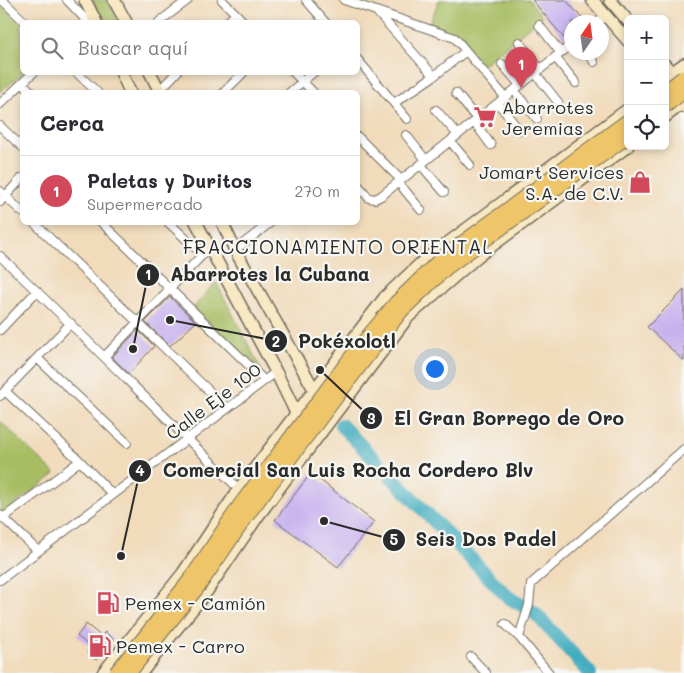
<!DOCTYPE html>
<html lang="es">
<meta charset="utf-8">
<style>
:root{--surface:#fff;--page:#f2f2f3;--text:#2b2b33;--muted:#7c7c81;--line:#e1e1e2;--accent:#d1495b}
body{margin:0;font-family:Mali,sans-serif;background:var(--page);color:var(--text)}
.controls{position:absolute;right:15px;top:15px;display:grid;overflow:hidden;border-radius:8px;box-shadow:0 2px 8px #0003}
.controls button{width:45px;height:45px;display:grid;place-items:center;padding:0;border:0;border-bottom:1px solid var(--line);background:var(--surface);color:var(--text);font:25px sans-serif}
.compass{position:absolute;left:564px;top:15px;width:45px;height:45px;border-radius:50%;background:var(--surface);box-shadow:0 2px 8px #0003;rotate:13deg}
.you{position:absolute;left:434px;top:368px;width:18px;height:18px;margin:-12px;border:4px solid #fff;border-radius:50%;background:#1a73e8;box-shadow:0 0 0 8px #1a73e833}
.badge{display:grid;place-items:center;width:32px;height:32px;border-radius:50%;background:var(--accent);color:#fff;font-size:16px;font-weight:700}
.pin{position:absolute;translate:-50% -41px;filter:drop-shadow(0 1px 2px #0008)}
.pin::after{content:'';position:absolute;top:26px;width:18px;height:15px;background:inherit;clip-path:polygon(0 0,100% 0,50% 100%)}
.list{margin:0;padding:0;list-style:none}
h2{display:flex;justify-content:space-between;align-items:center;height:65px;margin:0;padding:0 20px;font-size:21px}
h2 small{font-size:16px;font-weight:400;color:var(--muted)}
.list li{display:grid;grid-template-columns:32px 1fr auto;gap:15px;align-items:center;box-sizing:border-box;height:70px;padding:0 20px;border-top:1px solid var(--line)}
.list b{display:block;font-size:19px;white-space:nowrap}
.list p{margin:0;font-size:16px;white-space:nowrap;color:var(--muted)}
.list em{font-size:16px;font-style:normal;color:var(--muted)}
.icon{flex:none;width:28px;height:28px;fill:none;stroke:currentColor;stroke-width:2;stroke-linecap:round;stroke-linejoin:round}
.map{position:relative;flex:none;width:684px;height:673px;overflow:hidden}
.search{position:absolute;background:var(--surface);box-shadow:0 2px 8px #0003;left:20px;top:20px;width:340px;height:55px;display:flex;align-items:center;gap:12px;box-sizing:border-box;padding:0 18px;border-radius:8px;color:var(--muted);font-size:19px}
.panel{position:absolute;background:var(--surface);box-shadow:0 2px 8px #0003;left:20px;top:90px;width:340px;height:135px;border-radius:8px}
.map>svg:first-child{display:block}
.green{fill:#a8bd62;stroke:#6a7446}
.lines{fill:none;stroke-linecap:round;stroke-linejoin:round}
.river{stroke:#3eabbd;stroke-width:14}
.building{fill:#c8b2ee}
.street-casing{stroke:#70695d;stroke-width:10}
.secondary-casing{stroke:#70695d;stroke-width:14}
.street{stroke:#fff;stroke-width:8}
.secondary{stroke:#f8e8c3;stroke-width:11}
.highway-bridge-casing{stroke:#70695d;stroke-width:16;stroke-linecap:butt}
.highway-bridge{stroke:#eec569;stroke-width:14}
.labels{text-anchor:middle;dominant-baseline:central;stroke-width:4.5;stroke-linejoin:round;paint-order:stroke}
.poi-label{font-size:18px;fill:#2b2b2b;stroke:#f6f6f2;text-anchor:start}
.street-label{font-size:18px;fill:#2b2b2b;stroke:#f6f6f2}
.neighbourhood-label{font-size:19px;letter-spacing:1px;fill:#2b2b2b;stroke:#f6f6f2}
.leader{fill:none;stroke:#2b2b2b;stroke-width:2}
.callout-dot{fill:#2b2b2b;stroke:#f6f6f2;stroke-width:2}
.mark-label{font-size:15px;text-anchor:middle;font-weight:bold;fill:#fff}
.callout-label{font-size:19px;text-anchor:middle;font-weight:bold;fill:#2b2b2b;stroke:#f6f6f2;stroke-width:4.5;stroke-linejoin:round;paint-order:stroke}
</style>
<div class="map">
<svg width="684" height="673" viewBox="0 0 684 673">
<rect width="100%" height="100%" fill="#f6f6f2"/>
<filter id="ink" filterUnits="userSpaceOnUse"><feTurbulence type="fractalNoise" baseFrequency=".02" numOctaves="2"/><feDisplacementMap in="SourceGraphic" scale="10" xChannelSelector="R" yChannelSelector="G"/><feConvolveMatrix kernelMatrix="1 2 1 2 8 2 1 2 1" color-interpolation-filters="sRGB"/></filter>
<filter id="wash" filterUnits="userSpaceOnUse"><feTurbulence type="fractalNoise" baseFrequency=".0096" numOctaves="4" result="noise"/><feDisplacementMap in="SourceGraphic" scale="20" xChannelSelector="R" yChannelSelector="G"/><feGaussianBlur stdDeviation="1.12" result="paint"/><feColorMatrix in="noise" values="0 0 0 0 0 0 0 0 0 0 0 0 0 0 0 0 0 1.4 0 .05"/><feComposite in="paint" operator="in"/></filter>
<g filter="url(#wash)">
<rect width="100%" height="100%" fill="#f1dbbb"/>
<path class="green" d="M92 0H108L119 22H104Z
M439 0H529L542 16 482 66 456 35 429 25Z
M0 3 22 25 23 73 0 92Z
M216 282 261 369 193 308Z
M0 421 55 474 3 514 0 510Z"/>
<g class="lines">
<path class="river" d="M341 425 508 597 535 613 590 673"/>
</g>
<g id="blocks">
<path class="building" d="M532 0H566L585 22H572V34L565 39Z
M684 290V361L647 327Z
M170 297 196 322 170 346 145 322Z
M138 330 154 346 129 374 112 357Z
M311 473 374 522 338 567 275 520Z
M86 624 101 636 105 632 113 639 96 660 87 652 92 648 77 636Z"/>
</g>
</g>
<g filter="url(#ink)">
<use href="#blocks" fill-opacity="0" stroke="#70695d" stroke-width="1"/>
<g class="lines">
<defs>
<path id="street" d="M2 0 25 22
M67 0 86 20
M222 0 244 22
M306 0 325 22
M344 0 455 38 505 97
M377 12 434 76
M159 22 188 0
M227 22 236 14
M598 22 606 16
M539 25 560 52
M519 42 540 69
M587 52 594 62
M555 57 576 83
M358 60 407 119
M502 64 520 85
M76 72 97 92
M293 72 313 92
M535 73 558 102
M23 84 32 92
M514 90 537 119
M159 91 177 72
M224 92 244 72
M290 92 314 72
M456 93 477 119
M394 103 434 76 466 51
M498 103 519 130
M0 104 34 72
M436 110 458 135
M474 122 491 145
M0 126 22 147
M406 135 426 160
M358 137 401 180
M450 141 470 165
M421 165 444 192
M398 182 421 210
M358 185 369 198 375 199 381 196 572 44
M0 191 22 212
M0 202 22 178
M33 222 227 408
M101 222 264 380
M168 222 202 254
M235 250 271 222
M0 256C81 333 159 412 239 489
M0 330 37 291
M105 356 209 248
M37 358 127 443
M5 391 80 461 113 495
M0 396 71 323
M0 515 38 551
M3 518 80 461
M0 580 276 372
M505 624 519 637 549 673
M519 637 529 605 531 584 684 449
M471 657 486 673"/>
<path id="secondary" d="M85 0 96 22
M114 0 126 22
M592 0 628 41
M610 0 628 21
M665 65 684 86
M121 72 130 92
M150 72 160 92
M665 78 684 64
M671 92 684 107
M665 117 684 102
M196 222 276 372 297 415 301 419
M222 222 235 250 315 391 318 394
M103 673 183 573 239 489 385 297 422 262 628 109
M141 673 207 591 258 516 408 317 478 256 628 146"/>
</defs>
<use href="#street" class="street-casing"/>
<use href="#secondary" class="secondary-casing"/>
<use href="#street" class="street"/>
<use href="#secondary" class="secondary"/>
<defs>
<path id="highway-bridge" d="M665 92 684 77
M665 106 684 91
M132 669 200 584 250 511 401 311 447 267 628 136
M116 673 191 579 241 504 356 351 396 303 441 259 628 121"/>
</defs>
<use href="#highway-bridge" class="highway-bridge-casing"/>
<use href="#highway-bridge" class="highway-bridge"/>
</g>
</g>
<defs>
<symbol id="supermarket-bare" viewBox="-9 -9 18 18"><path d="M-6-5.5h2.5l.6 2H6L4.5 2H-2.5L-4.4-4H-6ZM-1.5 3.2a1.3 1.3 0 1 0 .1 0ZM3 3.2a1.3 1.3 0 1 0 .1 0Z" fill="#d1495b" stroke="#f6f6f2" stroke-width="2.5" paint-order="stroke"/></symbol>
<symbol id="shop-bare" viewBox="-9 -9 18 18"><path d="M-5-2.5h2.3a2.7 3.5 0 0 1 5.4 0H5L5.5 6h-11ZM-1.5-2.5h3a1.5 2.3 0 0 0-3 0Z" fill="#d1495b" stroke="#f6f6f2" stroke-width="2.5" paint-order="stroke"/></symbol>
<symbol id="fuel-bare" viewBox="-9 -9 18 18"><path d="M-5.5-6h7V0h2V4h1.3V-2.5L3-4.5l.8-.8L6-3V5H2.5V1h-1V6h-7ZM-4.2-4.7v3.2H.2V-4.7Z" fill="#d1495b" stroke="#f6f6f2" stroke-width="2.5" paint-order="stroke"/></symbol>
</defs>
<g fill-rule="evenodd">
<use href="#supermarket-bare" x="469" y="101" width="32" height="32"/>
<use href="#shop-bare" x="624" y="166" width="32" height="32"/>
<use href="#fuel-bare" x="92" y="587" width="32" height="32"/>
<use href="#fuel-bare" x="84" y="630" width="32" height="32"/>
</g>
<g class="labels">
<g class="poi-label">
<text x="502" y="107">Abarrotes<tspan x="502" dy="21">Jeremias</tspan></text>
<text x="624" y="172" text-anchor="end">Jomart Services<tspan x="624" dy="21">S.A. de C.V.</tspan></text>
<text x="125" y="603">Pemex - Camión</text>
<text x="116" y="646">Pemex - Carro</text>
</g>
<g class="street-label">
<text transform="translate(213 401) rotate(-37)">Calle Eje 100</text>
</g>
<g class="neighbourhood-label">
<text x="338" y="246">FRACCIONAMIENTO ORIENTAL</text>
</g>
</g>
<path class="leader" d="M133 349L148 275M170 320L276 341M320 370L371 418M121 556L140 471M324 521L394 540"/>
<g class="callout-dot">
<circle cx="133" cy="349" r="5"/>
<circle cx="170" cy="320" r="5"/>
<circle cx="320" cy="370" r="5"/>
<circle cx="121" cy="556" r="5"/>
<circle cx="324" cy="521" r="5"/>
<circle cx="148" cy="275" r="12"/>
<circle cx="276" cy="341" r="12"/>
<circle cx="371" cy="418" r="12"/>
<circle cx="140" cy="471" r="12"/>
<circle cx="394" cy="540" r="12"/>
</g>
<g class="mark-label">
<text x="148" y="280">1</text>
<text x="276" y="347">2</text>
<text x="371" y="424">3</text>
<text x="140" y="476">4</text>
<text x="394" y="545">5</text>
</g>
<g class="callout-label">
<text x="270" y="281">Abarrotes la Cubana</text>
<text x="347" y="348">Pokéxolotl</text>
<text x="509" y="425">El Gran Borrego de Oro</text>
<text x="348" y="477">Comercial San Luis Rocha Cordero Blv</text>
<text x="486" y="546">Seis Dos Padel</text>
</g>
</svg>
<div class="controls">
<button>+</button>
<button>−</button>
<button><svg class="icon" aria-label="locate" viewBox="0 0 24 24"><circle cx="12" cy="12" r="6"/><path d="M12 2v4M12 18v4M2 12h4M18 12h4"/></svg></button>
</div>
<svg class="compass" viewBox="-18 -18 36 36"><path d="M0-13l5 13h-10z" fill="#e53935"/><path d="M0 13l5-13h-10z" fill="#7c7c81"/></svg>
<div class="you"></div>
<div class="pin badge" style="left:521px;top:88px">1</div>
<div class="search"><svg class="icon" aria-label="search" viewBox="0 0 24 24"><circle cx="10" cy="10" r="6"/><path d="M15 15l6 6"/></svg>Buscar aquí</div>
<section class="panel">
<h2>Cerca<small></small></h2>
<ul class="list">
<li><span class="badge">1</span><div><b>Paletas y Duritos</b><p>Supermercado</p></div><em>270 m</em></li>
</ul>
</section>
</div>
